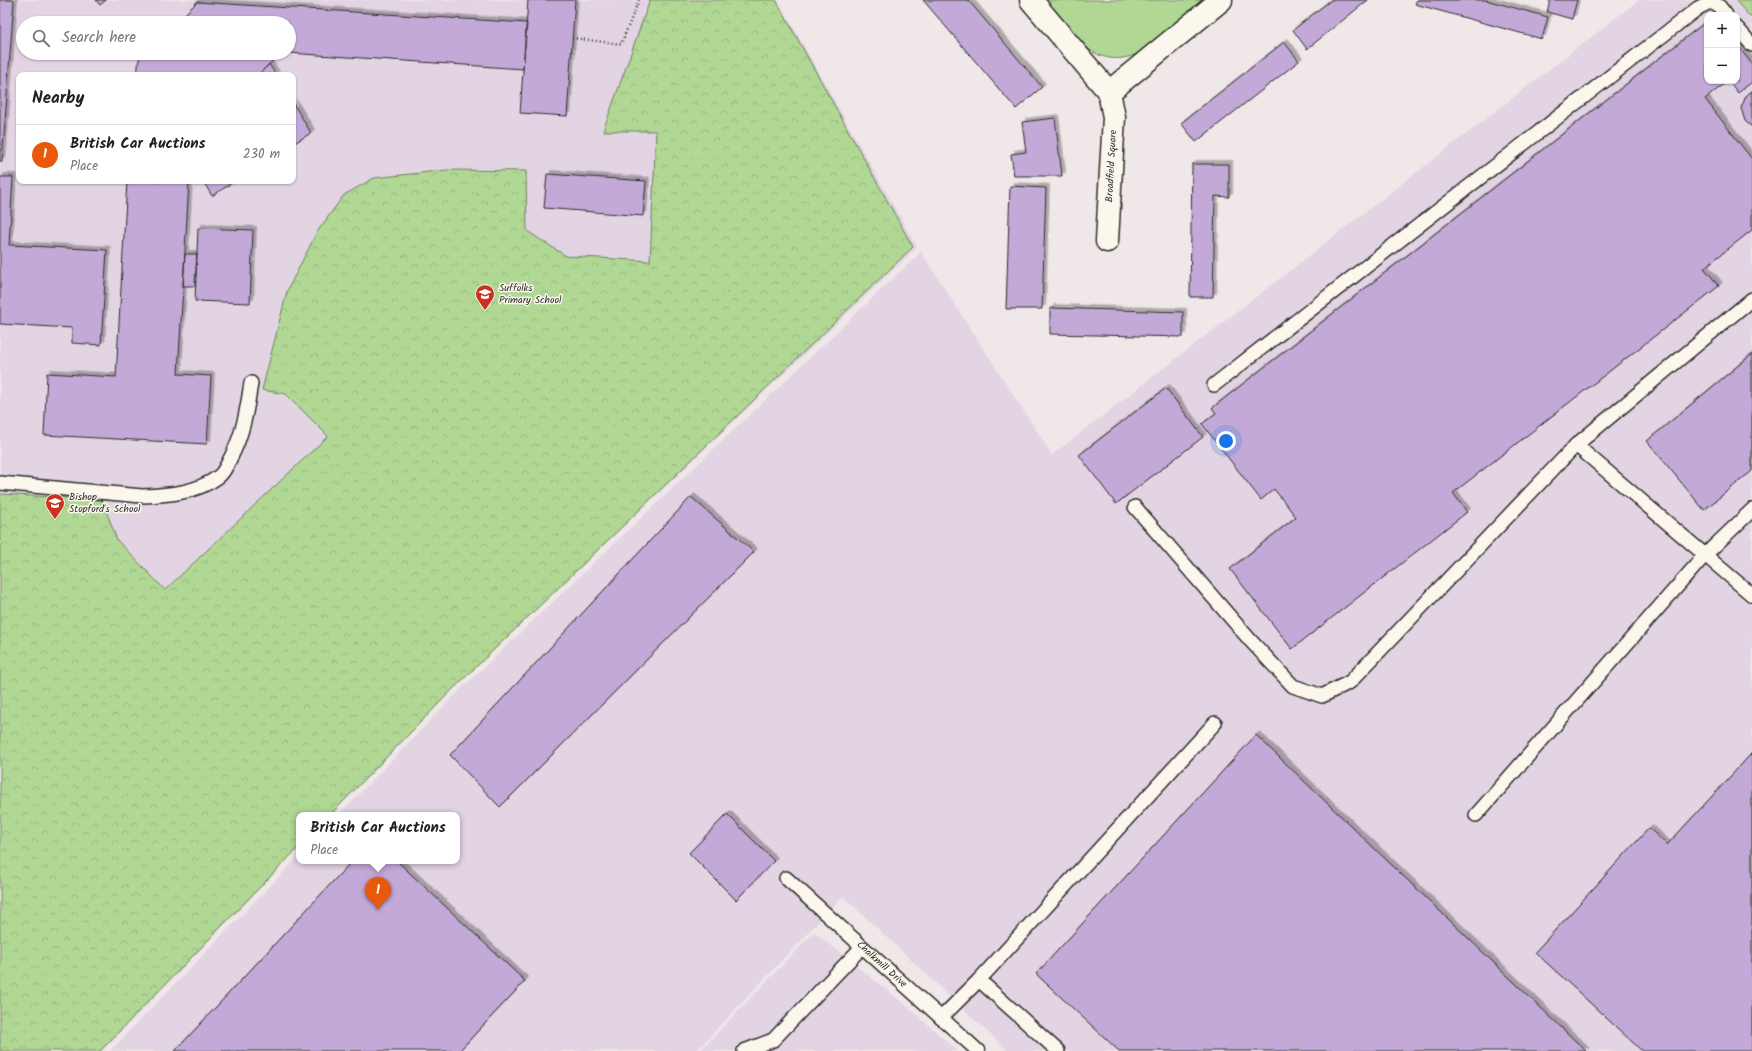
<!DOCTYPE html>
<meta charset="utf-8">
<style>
:root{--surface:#fff;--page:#f2f2f2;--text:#202124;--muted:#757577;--line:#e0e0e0;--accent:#ea580c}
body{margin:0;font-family:Kalam,sans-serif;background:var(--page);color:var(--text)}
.controls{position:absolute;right:12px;top:12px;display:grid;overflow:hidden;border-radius:8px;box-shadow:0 1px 3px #0004}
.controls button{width:36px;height:36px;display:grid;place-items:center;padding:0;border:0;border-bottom:1px solid var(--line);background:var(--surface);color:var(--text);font:20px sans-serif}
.you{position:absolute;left:1226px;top:441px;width:14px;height:14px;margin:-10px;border:3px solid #fff;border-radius:50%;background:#1a73e8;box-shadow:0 0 0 6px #1a73e833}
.badge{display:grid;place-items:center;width:26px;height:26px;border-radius:50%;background:var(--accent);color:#fff;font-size:13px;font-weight:700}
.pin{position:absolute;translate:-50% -33px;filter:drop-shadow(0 1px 2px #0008)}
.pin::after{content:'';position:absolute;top:21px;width:14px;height:12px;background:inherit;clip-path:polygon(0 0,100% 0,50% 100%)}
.popup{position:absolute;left:296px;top:812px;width:164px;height:52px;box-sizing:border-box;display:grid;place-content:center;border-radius:8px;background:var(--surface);filter:drop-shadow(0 1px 3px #0005);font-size:13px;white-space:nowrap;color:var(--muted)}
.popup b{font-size:15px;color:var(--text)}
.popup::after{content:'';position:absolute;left:50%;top:100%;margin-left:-8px;border:8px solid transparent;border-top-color:var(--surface)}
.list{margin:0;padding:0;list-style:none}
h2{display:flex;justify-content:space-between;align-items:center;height:52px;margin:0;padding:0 16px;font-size:17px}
h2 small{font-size:13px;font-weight:400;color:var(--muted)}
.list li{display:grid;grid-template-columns:26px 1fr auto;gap:12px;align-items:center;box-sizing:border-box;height:60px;padding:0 16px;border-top:1px solid var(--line)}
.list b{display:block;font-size:15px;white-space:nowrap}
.list p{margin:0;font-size:13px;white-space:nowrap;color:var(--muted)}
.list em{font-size:13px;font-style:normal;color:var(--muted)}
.icon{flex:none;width:22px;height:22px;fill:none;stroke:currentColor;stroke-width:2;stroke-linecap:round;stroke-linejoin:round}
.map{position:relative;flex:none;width:1752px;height:1051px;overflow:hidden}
.search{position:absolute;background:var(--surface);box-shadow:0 1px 3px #0004;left:16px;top:16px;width:280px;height:44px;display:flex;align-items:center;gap:10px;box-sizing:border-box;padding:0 14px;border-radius:22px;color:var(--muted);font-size:15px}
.panel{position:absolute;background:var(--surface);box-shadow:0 1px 3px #0004;left:16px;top:72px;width:280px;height:112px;border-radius:8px}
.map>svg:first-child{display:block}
.built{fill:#e2d4e3;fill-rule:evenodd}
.grass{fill:#b0d793;stroke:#6e815f}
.park{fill:url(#park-crowns);stroke:#6e815f}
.building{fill:#c3a9d7;stroke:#2b2b2b;filter:url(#shadow)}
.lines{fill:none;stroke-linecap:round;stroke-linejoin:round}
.service-casing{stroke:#2b2b2b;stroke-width:16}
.minor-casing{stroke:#2b2b2b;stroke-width:25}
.path{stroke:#2b2b2b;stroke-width:2.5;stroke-dasharray:1 3;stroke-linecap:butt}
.service{stroke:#fbf7ec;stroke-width:13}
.minor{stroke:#fbf7ec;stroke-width:22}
.labels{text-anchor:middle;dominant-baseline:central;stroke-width:3;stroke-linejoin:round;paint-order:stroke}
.street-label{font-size:10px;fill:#2b2b2b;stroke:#fbf7ec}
.poi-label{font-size:10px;fill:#2b2b2b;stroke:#fbf7ec;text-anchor:start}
</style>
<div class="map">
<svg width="1752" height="1051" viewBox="0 0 1752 1051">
<defs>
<pattern id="park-crowns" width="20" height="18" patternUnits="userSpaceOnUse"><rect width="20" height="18" fill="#b0d793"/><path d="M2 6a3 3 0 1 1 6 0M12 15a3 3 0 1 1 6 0" fill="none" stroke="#98b97f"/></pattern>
<filter id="shadow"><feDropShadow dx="3.5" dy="-3.5" stdDeviation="0" flood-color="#0004"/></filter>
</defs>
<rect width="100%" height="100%" fill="#f0e7e8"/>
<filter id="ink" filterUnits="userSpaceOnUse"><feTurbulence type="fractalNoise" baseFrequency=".025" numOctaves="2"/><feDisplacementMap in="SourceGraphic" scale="8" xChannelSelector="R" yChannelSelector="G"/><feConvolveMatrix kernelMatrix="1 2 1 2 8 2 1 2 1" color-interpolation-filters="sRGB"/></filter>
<g filter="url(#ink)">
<path class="built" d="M0 0H778L916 245V248L452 690 331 815H299V848L102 1051H0ZM23 23H289V53H23ZM19 75H293V181H19Z
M1639 0H1735L1752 20V1051H1008L843 896 696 1051H110L299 856V861H457V815H339L456 694 921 252 1052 455ZM1707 15H1737V81H1707Z
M814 932 903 1003 958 1051H700Z"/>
<path class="grass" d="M1044 0H1205L1139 53C1094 74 1069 30 1044 0Z
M1735 0H1752V17H1750Z"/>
<path class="park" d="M650 0H776L913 247 452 690 330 815H299V847L100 1051H0V494L102 500 117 540 165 590 328 436 286 394 262 390 287 291 317 232 344 195 374 178 447 170 526 171 527 231 566 256 650 261 656 131H603Z"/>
<path class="building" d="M0 0H14L2 162 0 161Z
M96 0H106L100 5Z
M528 0H575L567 116 520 113Z
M923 0H968L1042 87 1016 109Z
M1331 0H1368L1307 49 1293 30Z
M1417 0H1486L1548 17 1542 39 1415 4Z
M1550 0H1577L1572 19 1547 12Z
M197 2 527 23 523 69 289 53V23H176Z
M1707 21V81H1728L1705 99 1752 159V230L1704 268 1719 286 1453 493 1467 512 1292 649 1230 569 1296 517 1274 489 1261 500 1202 424 1216 413 1212 408Z
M1284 42 1299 61 1196 142 1181 123Z
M1737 45 1752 64V82L1738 93 1729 81H1737Z
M145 53H281L258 75H137L139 59Z
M269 64 276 75H258Z
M1752 91V127L1745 121 1741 108 1746 96Z
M293 103 311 133 293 144Z
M1055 118 1062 176H1014L1011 154 1026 152 1022 122Z
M1192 164H1229V197L1215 196 1213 297H1190Z
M547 174 646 181 643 216 544 208Z
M0 177H13L9 245 107 250 101 345 72 343V328L0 324Z
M127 181H189L178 374 211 376 207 444 44 435 47 373 116 377Z
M203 181H235L212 196Z
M1010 186 1046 188 1042 309H1006Z
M198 228 253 230 250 303 195 301Z
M185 254H197L195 286H183Z
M1050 308 1183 312V337L1050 334Z
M1752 354V471L1704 510 1647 441Z
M1166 388 1203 437 1116 504 1079 455Z
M691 497 754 552 500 807 450 755Z
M1256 735 1586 1051H1119L1036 974Z
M1752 753V1051H1642L1535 952 1649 828 1667 845Z
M727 814 774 861 736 900 689 853Z
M352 861H397L525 981 459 1051H175Z"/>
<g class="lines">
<defs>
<g id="service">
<path d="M1737 28 1752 45"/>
<path d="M1214 385 1698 8 1710 2 1719 6 1726 15"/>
<path d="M1576 445 1752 299"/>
<path d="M0 483 142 496C169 495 196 493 218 477 224 473 227 465 230 459 243 435 247 410 251 383"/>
<path d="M1135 507 1250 640 1293 686 1322 696 1350 682 1576 445 1752 595"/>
<path d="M1476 815 1705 555 1752 510"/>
<path id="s1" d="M786 878 978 1051"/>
<path d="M941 1018 979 980"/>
<path d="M744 1051 773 1040 862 947"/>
<path d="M1058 1051 979 980 1215 723"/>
</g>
<g id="minor">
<path d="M1031 0 1109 92 1221 0"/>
<path id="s2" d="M1107 241 1114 117 1109 92"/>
</g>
</defs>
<use href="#service" class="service-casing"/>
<use href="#minor" class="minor-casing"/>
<path class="path" d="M572 38 621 44 639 0"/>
<use href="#service" class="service"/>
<use href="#minor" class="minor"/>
</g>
</g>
<defs>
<symbol id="school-pin" viewBox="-11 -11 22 30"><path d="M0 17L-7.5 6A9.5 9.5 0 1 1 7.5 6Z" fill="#c8321e" stroke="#fbf7ec"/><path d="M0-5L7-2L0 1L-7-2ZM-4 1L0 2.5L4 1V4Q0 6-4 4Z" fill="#fff"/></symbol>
</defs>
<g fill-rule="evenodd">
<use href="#school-pin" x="474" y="283" width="22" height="30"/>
<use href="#school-pin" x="44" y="492" width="22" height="30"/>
</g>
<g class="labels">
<g class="street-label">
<text stroke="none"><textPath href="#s2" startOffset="75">Broadfield Square</textPath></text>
<text stroke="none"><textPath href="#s1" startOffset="129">Chalkmill Drive</textPath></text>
</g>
<g class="poi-label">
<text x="499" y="288">Suffolks<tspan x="499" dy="12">Primary School</tspan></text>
<text x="69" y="497">Bishop<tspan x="69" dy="12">Stopford's School</tspan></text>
</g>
</g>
</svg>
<div class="controls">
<button>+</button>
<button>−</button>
</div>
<div class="you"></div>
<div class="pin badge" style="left:378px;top:910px">1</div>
<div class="popup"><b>British Car Auctions</b>Place</div>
<div class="search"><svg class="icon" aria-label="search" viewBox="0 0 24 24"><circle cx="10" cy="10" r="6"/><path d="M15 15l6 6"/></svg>Search here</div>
<section class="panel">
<h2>Nearby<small></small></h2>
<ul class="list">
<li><span class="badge">1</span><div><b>British Car Auctions</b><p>Place</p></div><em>230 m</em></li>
</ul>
</section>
</div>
